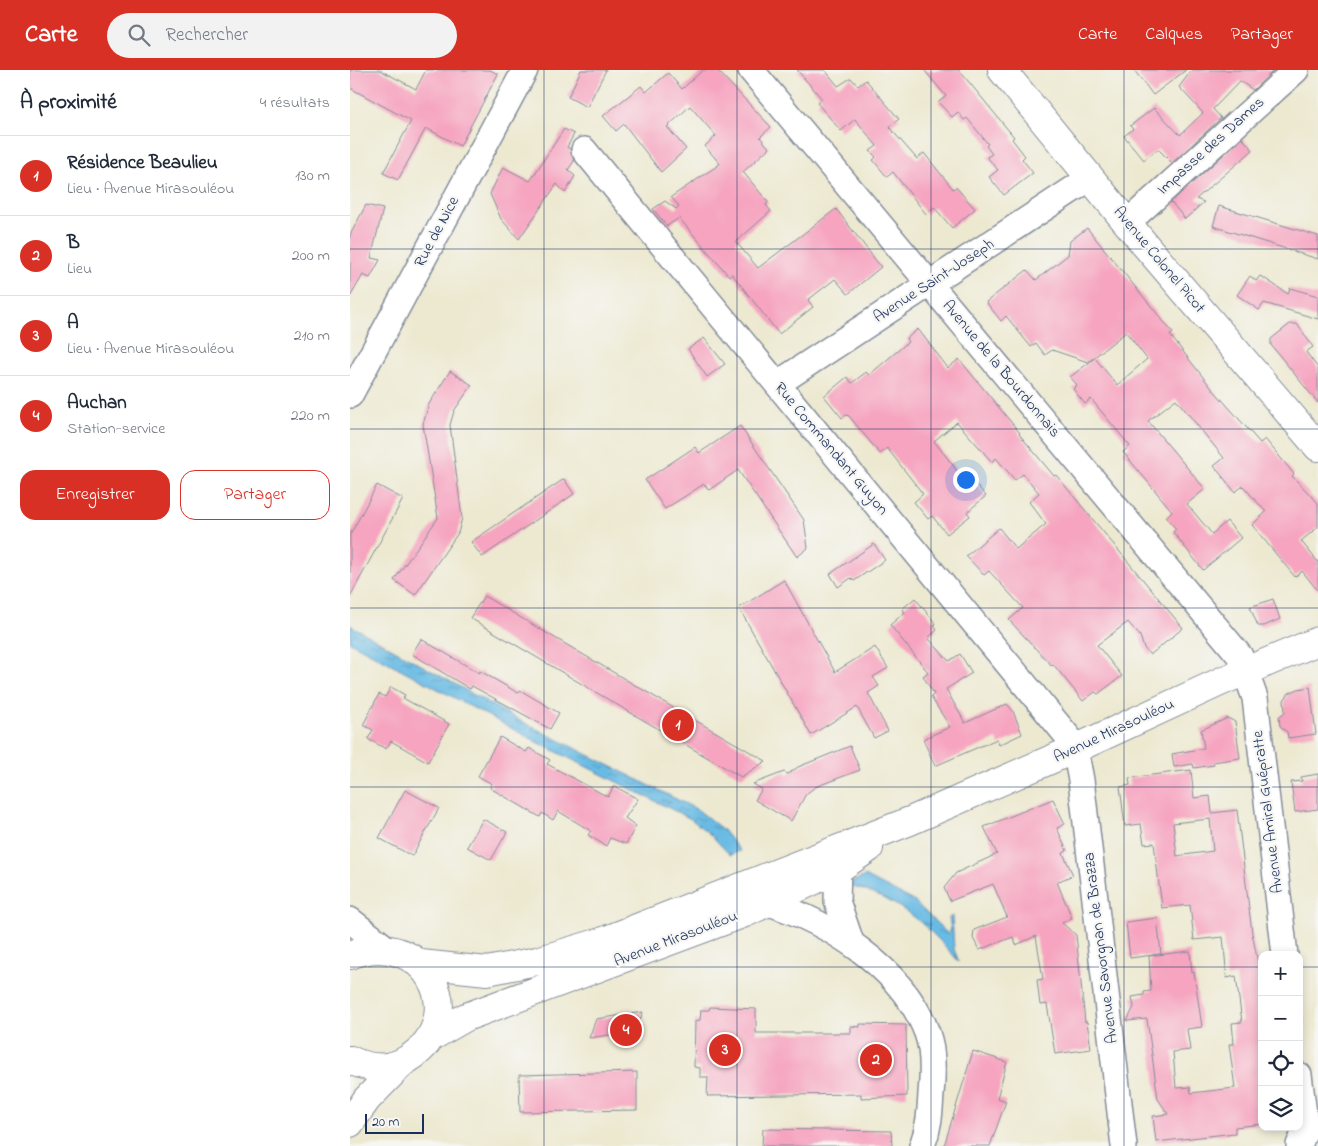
<!DOCTYPE html>
<html lang="fr">
<meta charset="utf-8">
<style>
:root{--surface:#fff;--page:#f2f2f3;--text:#1f2937;--muted:#747a83;--line:#e0e1e3;--accent:#d93025}
body{margin:0;font-family:"Indie Flower",sans-serif;background:var(--page);color:var(--text)}
.controls{position:absolute;right:15px;bottom:15px;display:grid;overflow:hidden;border-radius:10px;box-shadow:0 2px 8px #0003}
.controls button{width:45px;height:45px;display:grid;place-items:center;padding:0;border:0;border-bottom:1px solid var(--line);background:var(--surface);color:var(--text);font:25px sans-serif}
.scale{position:absolute;left:15px;bottom:12px;width:59px;box-sizing:border-box;padding-left:5px;border:2px solid #1b2f5e;border-top:0;font-size:14px;line-height:18px;white-space:nowrap;color:#1b2f5e;-webkit-text-stroke:4px #f6f6f2;paint-order:stroke}
.you{position:absolute;left:615px;top:409px;width:18px;height:18px;margin:-12px;border:4px solid #fff;border-radius:50%;background:#1a73e8;box-shadow:0 0 0 8px #1a73e833}
.badge{display:grid;place-items:center;width:32px;height:32px;border-radius:50%;background:var(--accent);color:#fff;font-size:16px;font-weight:700}
.pin{position:absolute;translate:-50% -50%;border:2px solid #fff;box-shadow:0 1px 5px #0006}
.list{margin:0;padding:0;list-style:none}
h2{display:flex;justify-content:space-between;align-items:center;height:65px;margin:0;padding:0 20px;font-size:21px}
h2 small{font-size:16px;font-weight:400;color:var(--muted)}
.list li{display:grid;grid-template-columns:32px 1fr auto;gap:15px;align-items:center;box-sizing:border-box;height:80px;padding:0 20px;border-top:1px solid var(--line)}
.list b{display:block;font-size:19px;white-space:nowrap}
.list p{margin:0;font-size:16px;white-space:nowrap;color:var(--muted)}
.list em{font-size:16px;font-style:normal;color:var(--muted)}
.actions{display:flex;gap:10px;padding:15px 20px}
.actions a{flex:1;padding:11px 0;border:1px solid var(--accent);border-radius:15px;text-align:center;font-size:18px;color:var(--accent)}
.actions .main{background:var(--accent);color:#fff}
.icon{flex:none;width:28px;height:28px;fill:none;stroke:currentColor;stroke-width:2;stroke-linecap:round;stroke-linejoin:round}
.map{position:relative;flex:none;width:968px;height:1076px;overflow:hidden}
header{display:flex;align-items:center;gap:30px;box-sizing:border-box;height:70px;padding:0 25px;background:var(--accent);color:#fff}
header strong{font-size:24px}
nav{display:flex;gap:28px;margin-inline-start:auto;font-size:18px}
.search{width:350px;height:45px;background:var(--page);display:flex;align-items:center;gap:12px;box-sizing:border-box;padding:0 18px;border-radius:28px;color:var(--muted);font-size:19px}
main{display:flex}
aside{flex:1;background:var(--surface)}
.map>svg:first-child{display:block}
.water{fill:url(#water-ripples);stroke:#4275a1}
.building{fill:#f6a4c0;fill-rule:evenodd}
.lines{fill:none;stroke-linecap:round;stroke-linejoin:round}
.minor-casing{stroke:#848c98;stroke-width:28}
.major-casing{stroke:#848c98;stroke-width:30}
.highway-casing{stroke:#848c98;stroke-width:30}
.minor{stroke:#fff;stroke-width:25}
.major{stroke:#fff;stroke-width:28}
.highway{stroke:#fff;stroke-width:28}
.grid{fill:none;stroke:#1b2f5e;stroke-width:1;stroke-opacity:0.55}
.labels{text-anchor:middle;dominant-baseline:central;stroke-width:4.5;stroke-linejoin:round;paint-order:stroke}
.street-label{font-size:16px;fill:#1b2f5e;stroke:#f6f6f2}
</style>
<header>
<strong>Carte</strong>
<div class="search"><svg class="icon" aria-label="search" viewBox="0 0 24 24"><circle cx="10" cy="10" r="6"/><path d="M15 15l6 6"/></svg>Rechercher</div>
<nav><a>Carte</a><a>Calques</a><a>Partager</a></nav>
</header>
<main>
<aside>
<h2>À proximité<small>4 résultats</small></h2>
<ul class="list">
<li><span class="badge">1</span><div><b>Résidence Beaulieu</b><p>Lieu · Avenue Mirasouléou</p></div><em>130 m</em></li>
<li><span class="badge">2</span><div><b>B</b><p>Lieu</p></div><em>200 m</em></li>
<li><span class="badge">3</span><div><b>A</b><p>Lieu · Avenue Mirasouléou</p></div><em>210 m</em></li>
<li><span class="badge">4</span><div><b>Auchan</b><p>Station-service</p></div><em>220 m</em></li>
</ul>
<div class="actions"><a class="main">Enregistrer</a><a>Partager</a></div>
</aside>
<div class="map">
<svg width="968" height="1076" viewBox="0 0 968 1076">
<defs>
<pattern id="water-ripples" width="26" height="14" patternUnits="userSpaceOnUse" patternTransform="scale(1.25)"><rect width="26" height="14" fill="#69bbe4"/><path d="M2 4q2-2 4 0t4 0M15 11q2-2 4 0t4 0" fill="none" stroke="#5698bc"/></pattern>
</defs>
<rect width="100%" height="100%" fill="#f6f6f2"/>
<filter id="ink" filterUnits="userSpaceOnUse"><feTurbulence type="fractalNoise" baseFrequency=".02" numOctaves="2"/><feDisplacementMap in="SourceGraphic" scale="10" xChannelSelector="R" yChannelSelector="G"/><feConvolveMatrix kernelMatrix="1 2 1 2 8 2 1 2 1" color-interpolation-filters="sRGB"/></filter>
<filter id="wash" filterUnits="userSpaceOnUse"><feTurbulence type="fractalNoise" baseFrequency=".0096" numOctaves="4" result="noise"/><feDisplacementMap in="SourceGraphic" scale="20" xChannelSelector="R" yChannelSelector="G"/><feGaussianBlur stdDeviation="1.12" result="paint"/><feColorMatrix in="noise" values="0 0 0 0 0 0 0 0 0 0 0 0 0 0 0 0 0 1.4 0 .05"/><feComposite in="paint" operator="in"/></filter>
<g filter="url(#wash)">
<rect width="100%" height="100%" fill="#ede9d1"/>
<path class="water" d="M0 555 171 651 348 740 372 759 390 781 380 785 362 766 341 749 185 671 0 572Z
M515 806 565 832 598 864 601 859 599 848 602 846 604 879 609 892C575 852 547 828 496 815Z"/>
<g id="blocks">
<path class="building" d="M0 0H30L66 19 76 0H140L148 4 110 76 76 58 48 110 33 103 61 51 0 18Z
M231 0H256L237 37 218 27Z
M353 0H367L421 57 410 67 419 78 393 102 418 132 416 135 421 141 386 172 408 198 486 139 531 197 498 224 485 209 458 230 463 237 429 264 382 204 379 206 329 148 317 156 303 139 315 131 326 139 329 136 321 127 370 94 355 76 366 66 340 36 317 57 336 79 311 102 274 54 266 61 253 46 291 16 296 22 318 3 332 19Z
M447 0H475L488 16 501 8 508 16 516 10 549 49 539 57 567 89 574 83 603 119 606 117 625 139 602 158 584 137 576 144 543 102 537 107 523 90 526 87 520 81 527 76 505 49 491 61 467 33 472 29Z
M574 0H609L664 67 662 69 675 86 672 89 683 103 654 125 639 107 648 100 637 87 642 84 636 76 638 74 617 48 614 50 608 42 602 47 588 32 596 26Z
M784 0H836L803 25Z
M842 0H924L903 20 890 11 863 39 871 48 822 93 808 79 794 90 774 66 783 59 780 56 804 38 830 65 853 43 829 17Z
M214 59 224 64 217 77 220 79 224 91 218 100 225 106 215 123 207 114 169 169 151 149 140 124 153 97 180 111Z
M892 68 903 80 846 129 854 132 835 149 821 132Z
M16 135 33 139 21 188 30 190 20 208 13 205 0 227V165Z
M869 136 968 166V189L863 156Z
M737 158 823 263 820 265 860 316 910 373 915 369 944 404 942 406 968 433V457L951 471 968 492V521L952 501 945 507 902 455 916 442 893 416 885 422 864 396 874 388 826 329 798 351 855 419 837 434 862 464 877 451 891 468 853 500 823 462 826 459 816 447 822 441 773 382 780 376 741 329 735 334 723 319 727 315 720 307 745 288 767 315 797 289 776 262 738 292 702 280 695 285 686 273 681 277 656 246 651 251 636 232 677 200 686 210 718 185 720 171Z
M900 206 906 211 910 206 914 208 938 224 940 218 968 226V249L914 233 909 240 887 225Z
M940 254H947L963 277 956 282 968 298V333L921 275V269Z
M568 259 598 298 609 289 670 363 669 364 704 406 706 405 833 558 800 585 794 578 790 566 778 552 747 575 772 606 748 624 745 622 733 631 703 594 701 595 659 550 673 538 639 501 634 505 616 486 649 458 666 479 696 454 679 432 689 423 673 404 665 410 646 388 642 392 607 352 584 371 612 407 617 404 636 426 617 442 620 446 597 464 582 446 578 449 564 432 573 424 537 378 530 384 499 346 496 345 492 348 474 326 497 307 502 313 516 302 519 305 558 272 556 269Z
M354 268 375 294 357 307 338 279Z
M100 301 122 315 104 341 100 355 112 448 108 463 65 525 44 510 88 448 73 354 79 334Z
M390 356 454 450 458 478 447 487 388 400 359 420 354 414 315 439 295 410 345 377 349 383Z
M214 409 224 424 132 487 121 472Z
M27 415 53 429 0 527V465Z
M524 474 535 490 504 511 501 508 488 517 480 504Z
M434 510 485 602 525 577 538 598 523 607 529 616 518 623 538 661 524 668 507 637 461 665 389 538Z
M134 526 317 634 416 691 391 707 264 633 120 548Z
M565 528 586 554 584 556 587 560 578 568 599 591 610 584 622 603 596 619 615 653 657 634 663 641 672 664 649 675 647 669 585 696 573 669 600 657 581 627 584 624 573 606 578 602 540 555 555 542 552 539Z
M923 529 930 549 914 556H908L900 537Z
M71 569 129 603 130 601 168 623 170 620 209 643 200 659 122 616 120 619 62 584Z
M41 617 55 625 53 628 99 654 78 692 41 671 36 679 18 669 23 660 13 655 29 624 35 627Z
M960 617 966 664 938 668 937 662 930 656 929 647 935 642 934 630 939 623 948 619Z
M878 648 885 652 890 688 863 692 864 695 844 698 843 694 824 697 822 684 854 678 851 660Z
M150 667 176 682 179 678 200 690 197 694 258 727 264 716 288 729 275 748 286 756 276 774 260 768 256 776 238 765 241 761 208 741 203 750 192 743 190 747 140 718 142 714 128 706Z
M500 676 510 700 465 717 456 724 441 751 405 730 412 719 403 714 434 702 438 704 448 697Z
M841 700 844 728 860 726 862 743 887 740 902 863 912 913V1054L885 1057V1063L806 1072 803 1046 818 1044 808 1029 797 949 777 951 784 937 782 927 794 925V922L801 921 799 886 840 881 842 903 844 902 852 957 837 959 840 980 823 982 826 1018 840 1017 841 1023 885 1018 879 974H884L882 953 892 952 886 906 877 908 873 867 844 870 840 835 812 838 804 773 794 774 791 754 775 756 770 717 780 715 779 708ZM860 749 863 781 827 786 823 753Z
M968 704V739L945 742 941 712 952 711 951 707Z
M55 720 89 738 62 786 29 768Z
M703 729 715 754 707 758 717 781 713 783 723 805 707 812 722 848 712 853 726 865 735 952H737L741 979 705 984 697 934 690 935 687 910 693 909 686 866 666 875 663 867 629 880 623 868 624 860 657 847 643 814 600 831 594 818 606 803 647 784 634 757Z
M133 749 157 762 141 790 117 777Z
M807 848 811 884 780 888 776 852Z
M360 937 406 939V963H501V956L510 957V954L556 955 557 1026 511 1028V1024L357 1026 358 1007H350V998L344 997 345 951 350 950 351 940H359Z
M293 942 286 961 239 968 246 949Z
M623 981 657 992 647 1028 656 1031 640 1076H594Z
M287 1002V1040L170 1042 169 1005Z
M413 1059 541 1061 542 1076H412Z"/>
</g>
</g>
<g filter="url(#ink)">
<use href="#blocks" fill-opacity="0" stroke="#848c98" stroke-width="1"/>
<g class="lines">
<defs>
<path id="minor" d="M401 0 890 586 905 628 935 885
M234 80 719 668 725 679 731 710 774 1076
M777 153 946 0
M427 314 740 108
M0 325 175 0
M488 799 487 831 501 872
M416 832C479 852 553 898 577 963 584 982 583 1004 581 1024 580 1043 579 1058 572 1076
M0 850 36 878
M949 1075 956 1059 949 1005"/>
<path id="major" d="M652 0 796 176 968 377
M0 885C76 855 123 948 58 989 40 1001 19 999 0 990
M71 894 137 901 187 891 254 871 560 751 725 679 872 611 968 571
M81 967 116 947 395 843 488 799 519 778"/>
<path id="highway" d="M0 1053 17 1029 52 993"/>
</defs>
<use href="#minor" class="minor-casing"/>
<use href="#major" class="major-casing"/>
<use href="#highway" class="highway-casing"/>
<use href="#minor" class="minor"/>
<use href="#major" class="major"/>
<use href="#highway" class="highway"/>
</g>
</g>
<path class="grid" d="M194 0V1076M387 0V1076M581 0V1076M774 0V1076M0 179H968M0 359H968M0 538H968M0 717H968M0 897H912M949 897H968"/>
<g class="labels">
<g class="street-label">
<text transform="translate(861 76) rotate(-42)">Impasse des Dames</text>
<text transform="translate(87 162) rotate(-62)">Rue de Nice</text>
<text transform="translate(809 190) rotate(50)">Avenue Colonel Picot</text>
<text transform="translate(584 211) rotate(-33)">Avenue Saint-Joseph</text>
<text transform="translate(651 299) rotate(50)">Avenue de la Bourdonnais</text>
<text transform="translate(481 379) rotate(50)">Rue Commandant Guyon</text>
<text transform="translate(764 661) rotate(-25)">Avenue Mirasouléou</text>
<text transform="translate(918 742) rotate(-97)">Avenue Amiral Guépratte</text>
<text transform="translate(326 869) rotate(-21)">Avenue Mirasouléou</text>
<text transform="translate(751 878) rotate(-97)">Avenue Savorgnan de Brazza</text>
</g>
</g>
</svg>
<div class="controls">
<button>+</button>
<button>−</button>
<button><svg class="icon" aria-label="locate" viewBox="0 0 24 24"><circle cx="12" cy="12" r="6"/><path d="M12 2v4M12 18v4M2 12h4M18 12h4"/></svg></button>
<button><svg class="icon" aria-label="layers" viewBox="0 0 24 24"><path d="M12 4l9 5-9 5-9-5zM3 14l9 5 9-5"/></svg></button>
</div>
<div class="scale">20 m</div>
<div class="you"></div>
<div class="pin badge" style="left:328px;top:655px">1</div>
<div class="pin badge" style="left:526px;top:990px">2</div>
<div class="pin badge" style="left:375px;top:980px">3</div>
<div class="pin badge" style="left:276px;top:960px">4</div>
</div>
</main>
